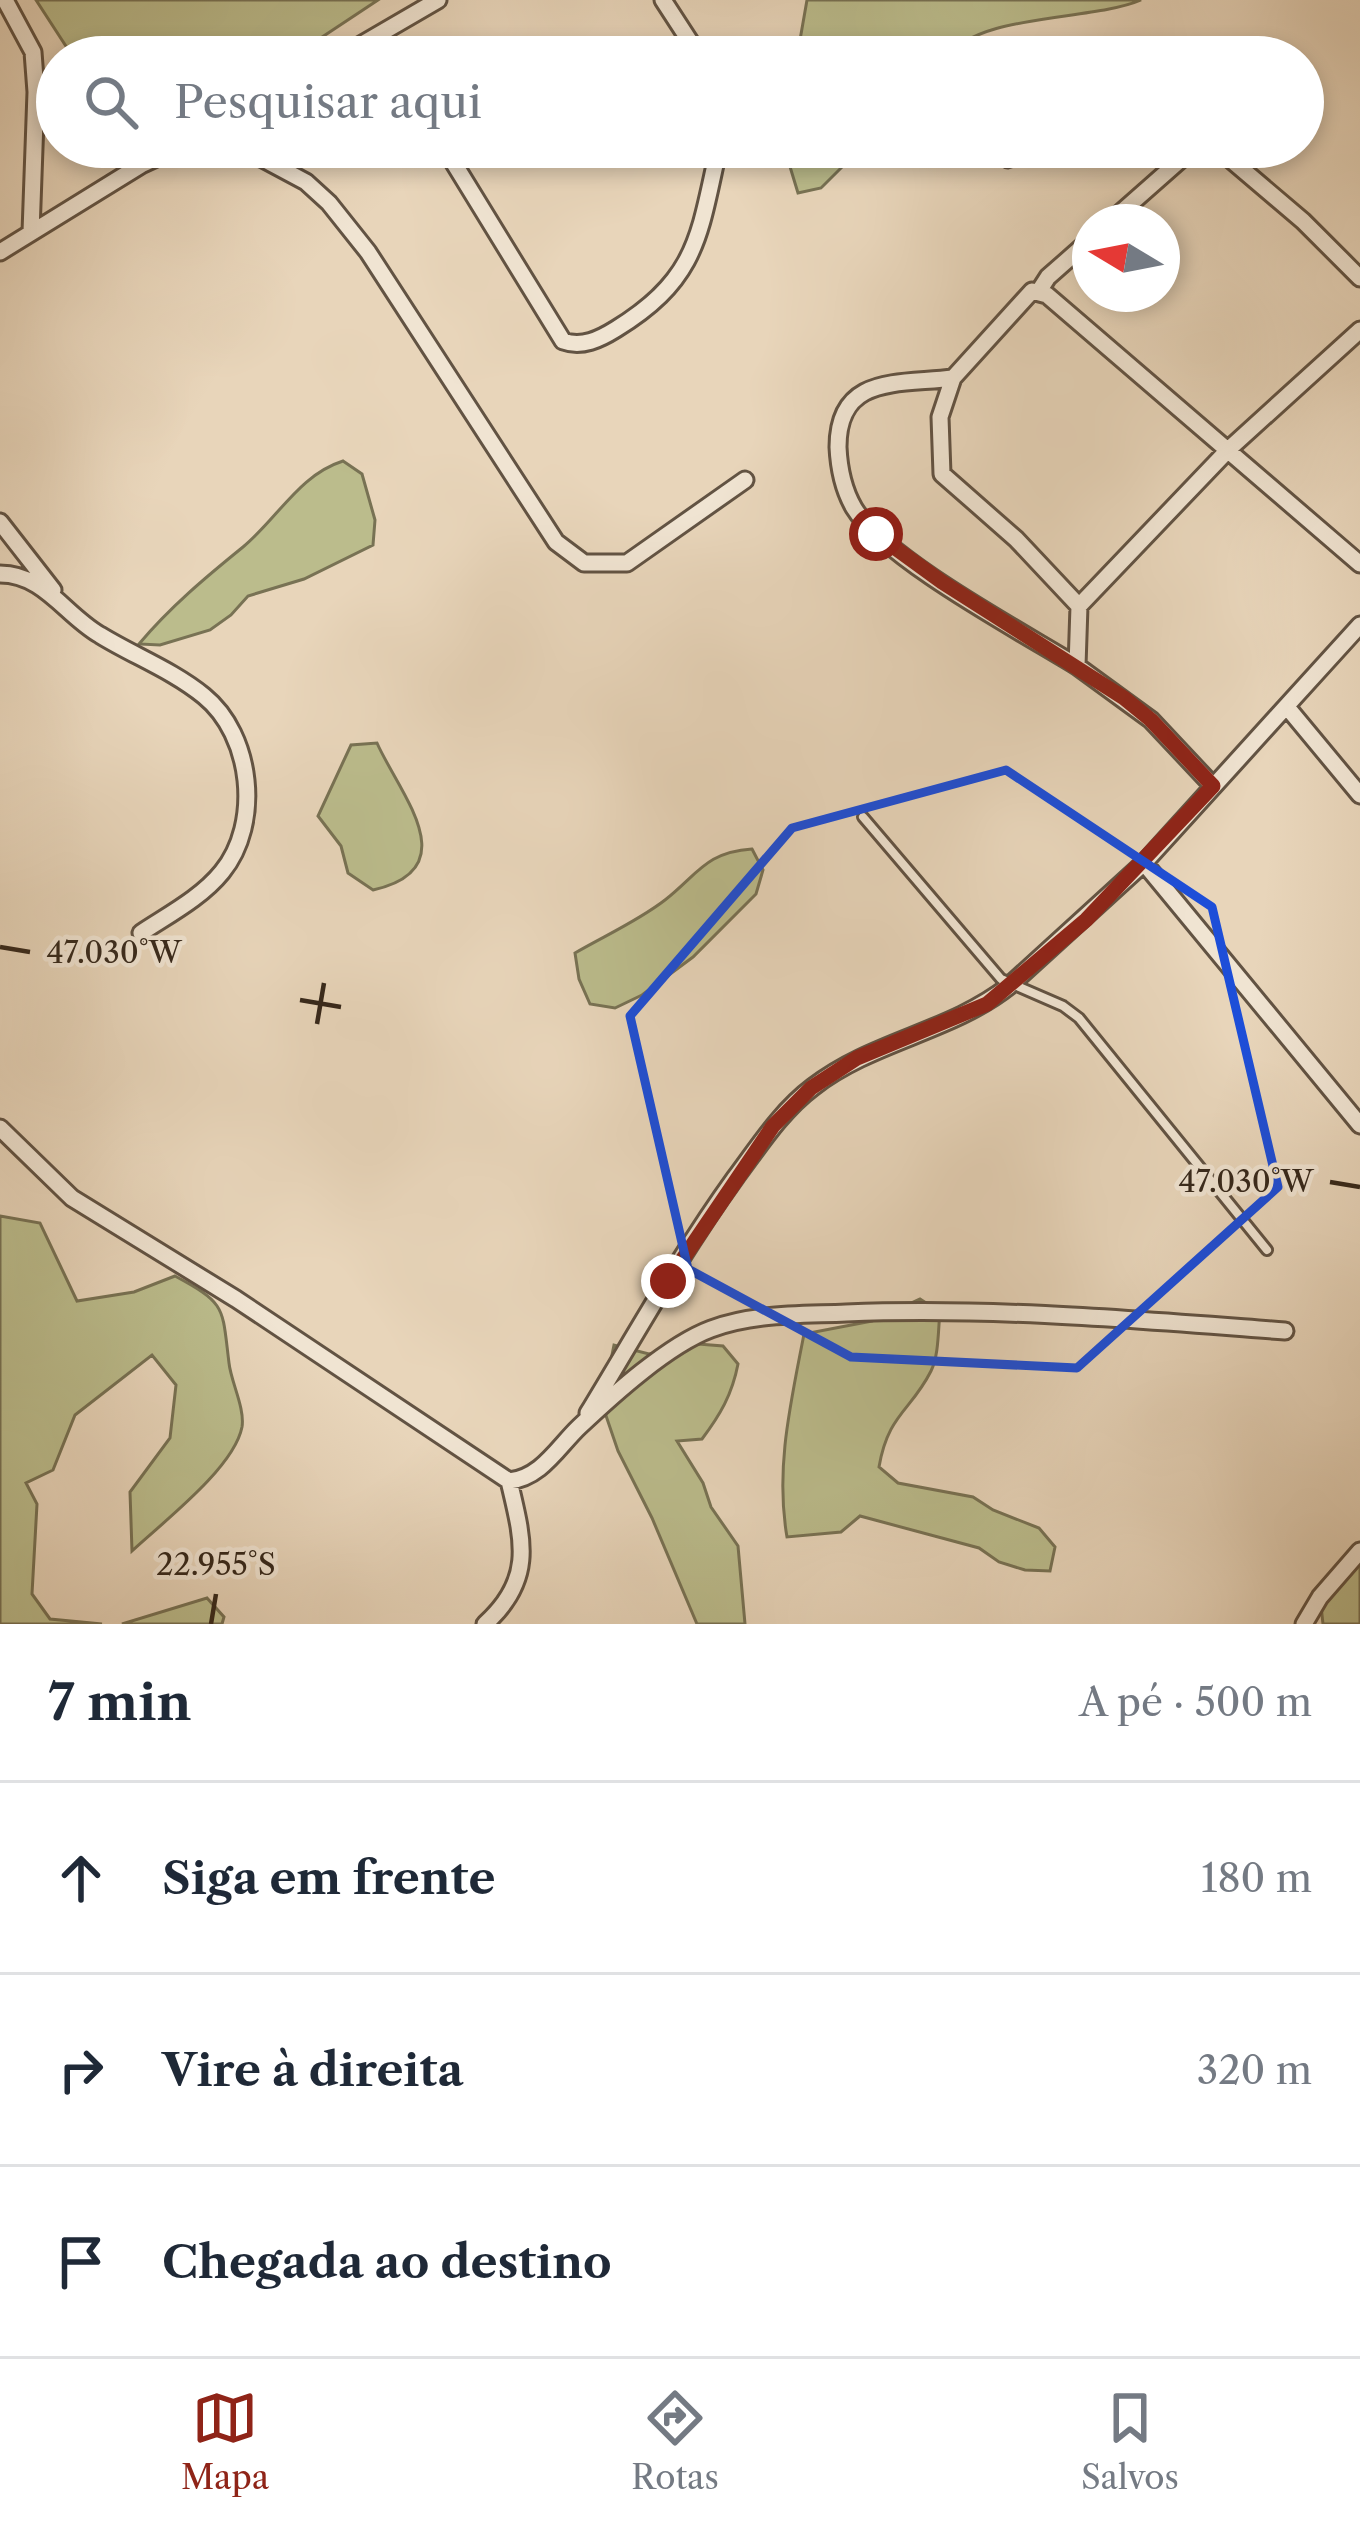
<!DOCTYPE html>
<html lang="pt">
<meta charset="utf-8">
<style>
:root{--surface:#fff;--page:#f6f6f7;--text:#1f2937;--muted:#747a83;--line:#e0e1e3;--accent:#8f2418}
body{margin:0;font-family:"Libre Caslon Text",serif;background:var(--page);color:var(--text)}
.compass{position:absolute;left:1072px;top:204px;width:108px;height:108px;border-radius:50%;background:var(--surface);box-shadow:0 6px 18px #0003;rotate:280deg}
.stop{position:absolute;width:36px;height:36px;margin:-27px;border:9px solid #8f2418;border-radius:50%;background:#fff}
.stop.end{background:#8f2418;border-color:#fff;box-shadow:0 3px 12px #0008}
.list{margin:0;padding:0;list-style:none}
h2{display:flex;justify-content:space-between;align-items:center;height:156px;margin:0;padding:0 48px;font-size:51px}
h2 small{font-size:39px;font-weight:400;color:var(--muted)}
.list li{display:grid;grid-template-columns:78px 1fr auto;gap:36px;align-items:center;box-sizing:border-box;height:192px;padding:0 48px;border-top:3px solid var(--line)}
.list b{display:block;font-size:45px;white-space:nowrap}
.list em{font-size:39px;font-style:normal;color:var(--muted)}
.icon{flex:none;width:66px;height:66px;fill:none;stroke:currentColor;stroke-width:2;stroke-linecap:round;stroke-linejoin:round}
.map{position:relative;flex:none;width:1360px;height:1624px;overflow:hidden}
.search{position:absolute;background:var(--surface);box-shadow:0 6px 18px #0003;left:36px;right:36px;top:36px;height:132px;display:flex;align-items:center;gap:30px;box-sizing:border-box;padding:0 42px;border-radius:66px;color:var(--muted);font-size:45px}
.sheet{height:732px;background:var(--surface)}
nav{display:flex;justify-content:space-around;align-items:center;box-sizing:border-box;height:168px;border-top:3px solid var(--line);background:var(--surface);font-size:33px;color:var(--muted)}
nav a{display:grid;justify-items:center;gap:6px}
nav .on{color:var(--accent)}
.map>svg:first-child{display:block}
.green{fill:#bbbc8c;stroke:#787254;stroke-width:3}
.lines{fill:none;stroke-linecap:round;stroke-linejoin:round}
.lane-casing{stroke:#625343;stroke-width:14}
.street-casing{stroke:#625343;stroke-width:21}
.lane{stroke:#f0e4d2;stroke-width:8}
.street{stroke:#f0e4d2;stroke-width:15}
.route{stroke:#8f2418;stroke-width:15}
.marked{fill:none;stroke:#1d4ed8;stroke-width:9;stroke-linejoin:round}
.ticks{fill:none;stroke:#36281b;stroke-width:4.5}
.ticks-label{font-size:30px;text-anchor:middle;fill:#36281b;stroke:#f0e4d2;stroke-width:9;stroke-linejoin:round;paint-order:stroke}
</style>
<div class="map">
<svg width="1360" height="1624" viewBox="0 0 1360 1624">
<rect width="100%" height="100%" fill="#e8d5ba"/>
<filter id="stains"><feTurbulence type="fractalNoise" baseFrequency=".00167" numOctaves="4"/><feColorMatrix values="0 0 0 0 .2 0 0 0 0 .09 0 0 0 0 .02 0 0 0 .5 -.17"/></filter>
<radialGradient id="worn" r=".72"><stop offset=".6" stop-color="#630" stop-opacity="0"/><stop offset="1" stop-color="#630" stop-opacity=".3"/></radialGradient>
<path class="green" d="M36 0H378L292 57H73Z
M807 0H1141C1093 21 978 13 948 57H797Z
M784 147H862L821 188 798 193Z
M343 461 362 474 375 520 373 545 304 579 248 596 231 615 210 630 160 645 139 644C170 607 206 577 243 547 278 518 299 475 343 461Z
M377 743C399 793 468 869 373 890L348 873 341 846 318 816 351 745Z
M752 849 763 870 756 894 693 957 642 995 615 1008 590 1004 579 979 575 953C604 936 638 921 665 900 698 874 706 852 752 849Z
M0 1216 40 1223 77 1301 134 1292 175 1276C227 1304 222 1307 229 1363 231 1382 245 1408 242 1427 234 1468 163 1522 132 1551L130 1492 170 1438 176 1385 152 1355 75 1415 53 1470 26 1483 37 1504 32 1594 50 1619 102 1624H0Z
M920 1299 940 1312C938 1330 939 1355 931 1371 911 1411 888 1414 879 1467L898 1483 973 1497 993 1510 1039 1528 1055 1547 1050 1571 1025 1570 999 1562 979 1548 860 1516 841 1532 787 1537C775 1468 791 1402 804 1334L872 1321Z
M698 1344 723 1346 738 1364C732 1395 720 1415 702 1439L677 1441 703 1483 711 1507 738 1546 745 1624H697L652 1518 618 1451 602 1404 614 1345 649 1354Z
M1360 1563V1624H1323L1320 1597Z
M207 1598 224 1617 222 1624H122Z"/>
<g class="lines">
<defs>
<path id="lane" d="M863 817 1001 979 1063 1006 1079 1018 1267 1250"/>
<path id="street" d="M5 0 33 52 36 92 31 232
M663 0 700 57
M375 37 388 57
M340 57 438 0
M231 147 263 159 306 182 329 203 368 252 556 542 584 563H627L745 480
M444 147 563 341C582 348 600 339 616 329 699 278 699 234 719 147
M1216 147 1303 221 1360 278
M1008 159 1019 147
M1110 222 1195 147
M0 252 141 165 180 147
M1039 291 1048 277 1090 240
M953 378C899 385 838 374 838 447 839 469 843 489 854 508 885 559 1022 632 1077 666
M0 522 53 590
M0 574C44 574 65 615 100 635 134 656 172 670 204 696 252 735 262 823 222 872 201 898 168 915 141 933
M1079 606 1016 539 942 474 940 417 953 378 1032 291 1047 295 1360 564
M1287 707 1360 795
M1213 786 1151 720 1077 666 1079 606 1229 449 1360 330
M1144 863 1360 1125
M0 1128 72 1198 236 1299 509 1481C541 1478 558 1447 579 1427 613 1395 668 1345 711 1329 754 1313 801 1315 846 1313 993 1307 1139 1320 1285 1331
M588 1413C636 1334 681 1253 735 1178 759 1146 781 1111 813 1087 872 1041 951 1032 1009 986L1144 863 1360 625
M485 1624C535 1579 523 1540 509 1481
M1304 1624 1320 1597 1360 1551"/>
</defs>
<use href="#lane" class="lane-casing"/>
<use href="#street" class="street-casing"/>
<use href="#lane" class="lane"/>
<use href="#street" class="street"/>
</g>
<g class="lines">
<path class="route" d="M668 1281 773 1126 811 1088 857 1058 987 1004 1086 920 1213 786 1151 720 1124 698 942 582 876 534"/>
</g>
<path class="marked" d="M1006 770 1212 907 1278 1187 1077 1368 851 1357 688 1269 630 1016 792 828Z"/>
<path class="ticks" d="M0 947 30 952M300 1000 341 1007M317 1024 324 983M1330 1182 1360 1187M211 1624 216 1594"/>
<g class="ticks-label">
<text x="114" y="963">47.030°W</text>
<text x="1246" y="1192">47.030°W</text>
<text x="216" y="1575">22.955°S</text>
</g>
<rect width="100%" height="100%" filter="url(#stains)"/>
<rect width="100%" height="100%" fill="url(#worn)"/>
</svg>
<svg class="compass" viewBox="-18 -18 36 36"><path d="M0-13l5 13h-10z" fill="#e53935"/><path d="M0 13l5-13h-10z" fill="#747a83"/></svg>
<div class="stop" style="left:876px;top:534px"></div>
<div class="stop end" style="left:668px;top:1281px"></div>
<div class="search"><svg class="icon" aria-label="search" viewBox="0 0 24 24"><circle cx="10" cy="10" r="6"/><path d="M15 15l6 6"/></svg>Pesquisar aqui</div>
</div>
<section class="sheet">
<h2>7 min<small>A pé · 500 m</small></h2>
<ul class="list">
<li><svg class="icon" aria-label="ahead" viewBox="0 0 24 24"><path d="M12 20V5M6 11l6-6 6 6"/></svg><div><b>Siga em frente</b></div><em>180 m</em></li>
<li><svg class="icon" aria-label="right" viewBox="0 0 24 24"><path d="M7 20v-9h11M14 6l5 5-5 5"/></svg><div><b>Vire à direita</b></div><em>320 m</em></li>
<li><svg class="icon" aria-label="arrive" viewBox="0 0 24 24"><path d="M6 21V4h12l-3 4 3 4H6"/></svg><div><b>Chegada ao destino</b></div></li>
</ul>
</section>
<nav>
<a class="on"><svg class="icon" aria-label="map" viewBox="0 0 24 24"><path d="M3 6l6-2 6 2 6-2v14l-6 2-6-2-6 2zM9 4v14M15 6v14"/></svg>Mapa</a>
<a><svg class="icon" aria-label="directions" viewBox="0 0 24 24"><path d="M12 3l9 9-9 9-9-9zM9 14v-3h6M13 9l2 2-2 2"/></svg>Rotas</a>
<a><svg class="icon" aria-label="saved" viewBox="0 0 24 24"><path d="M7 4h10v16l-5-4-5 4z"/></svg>Salvos</a>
</nav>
